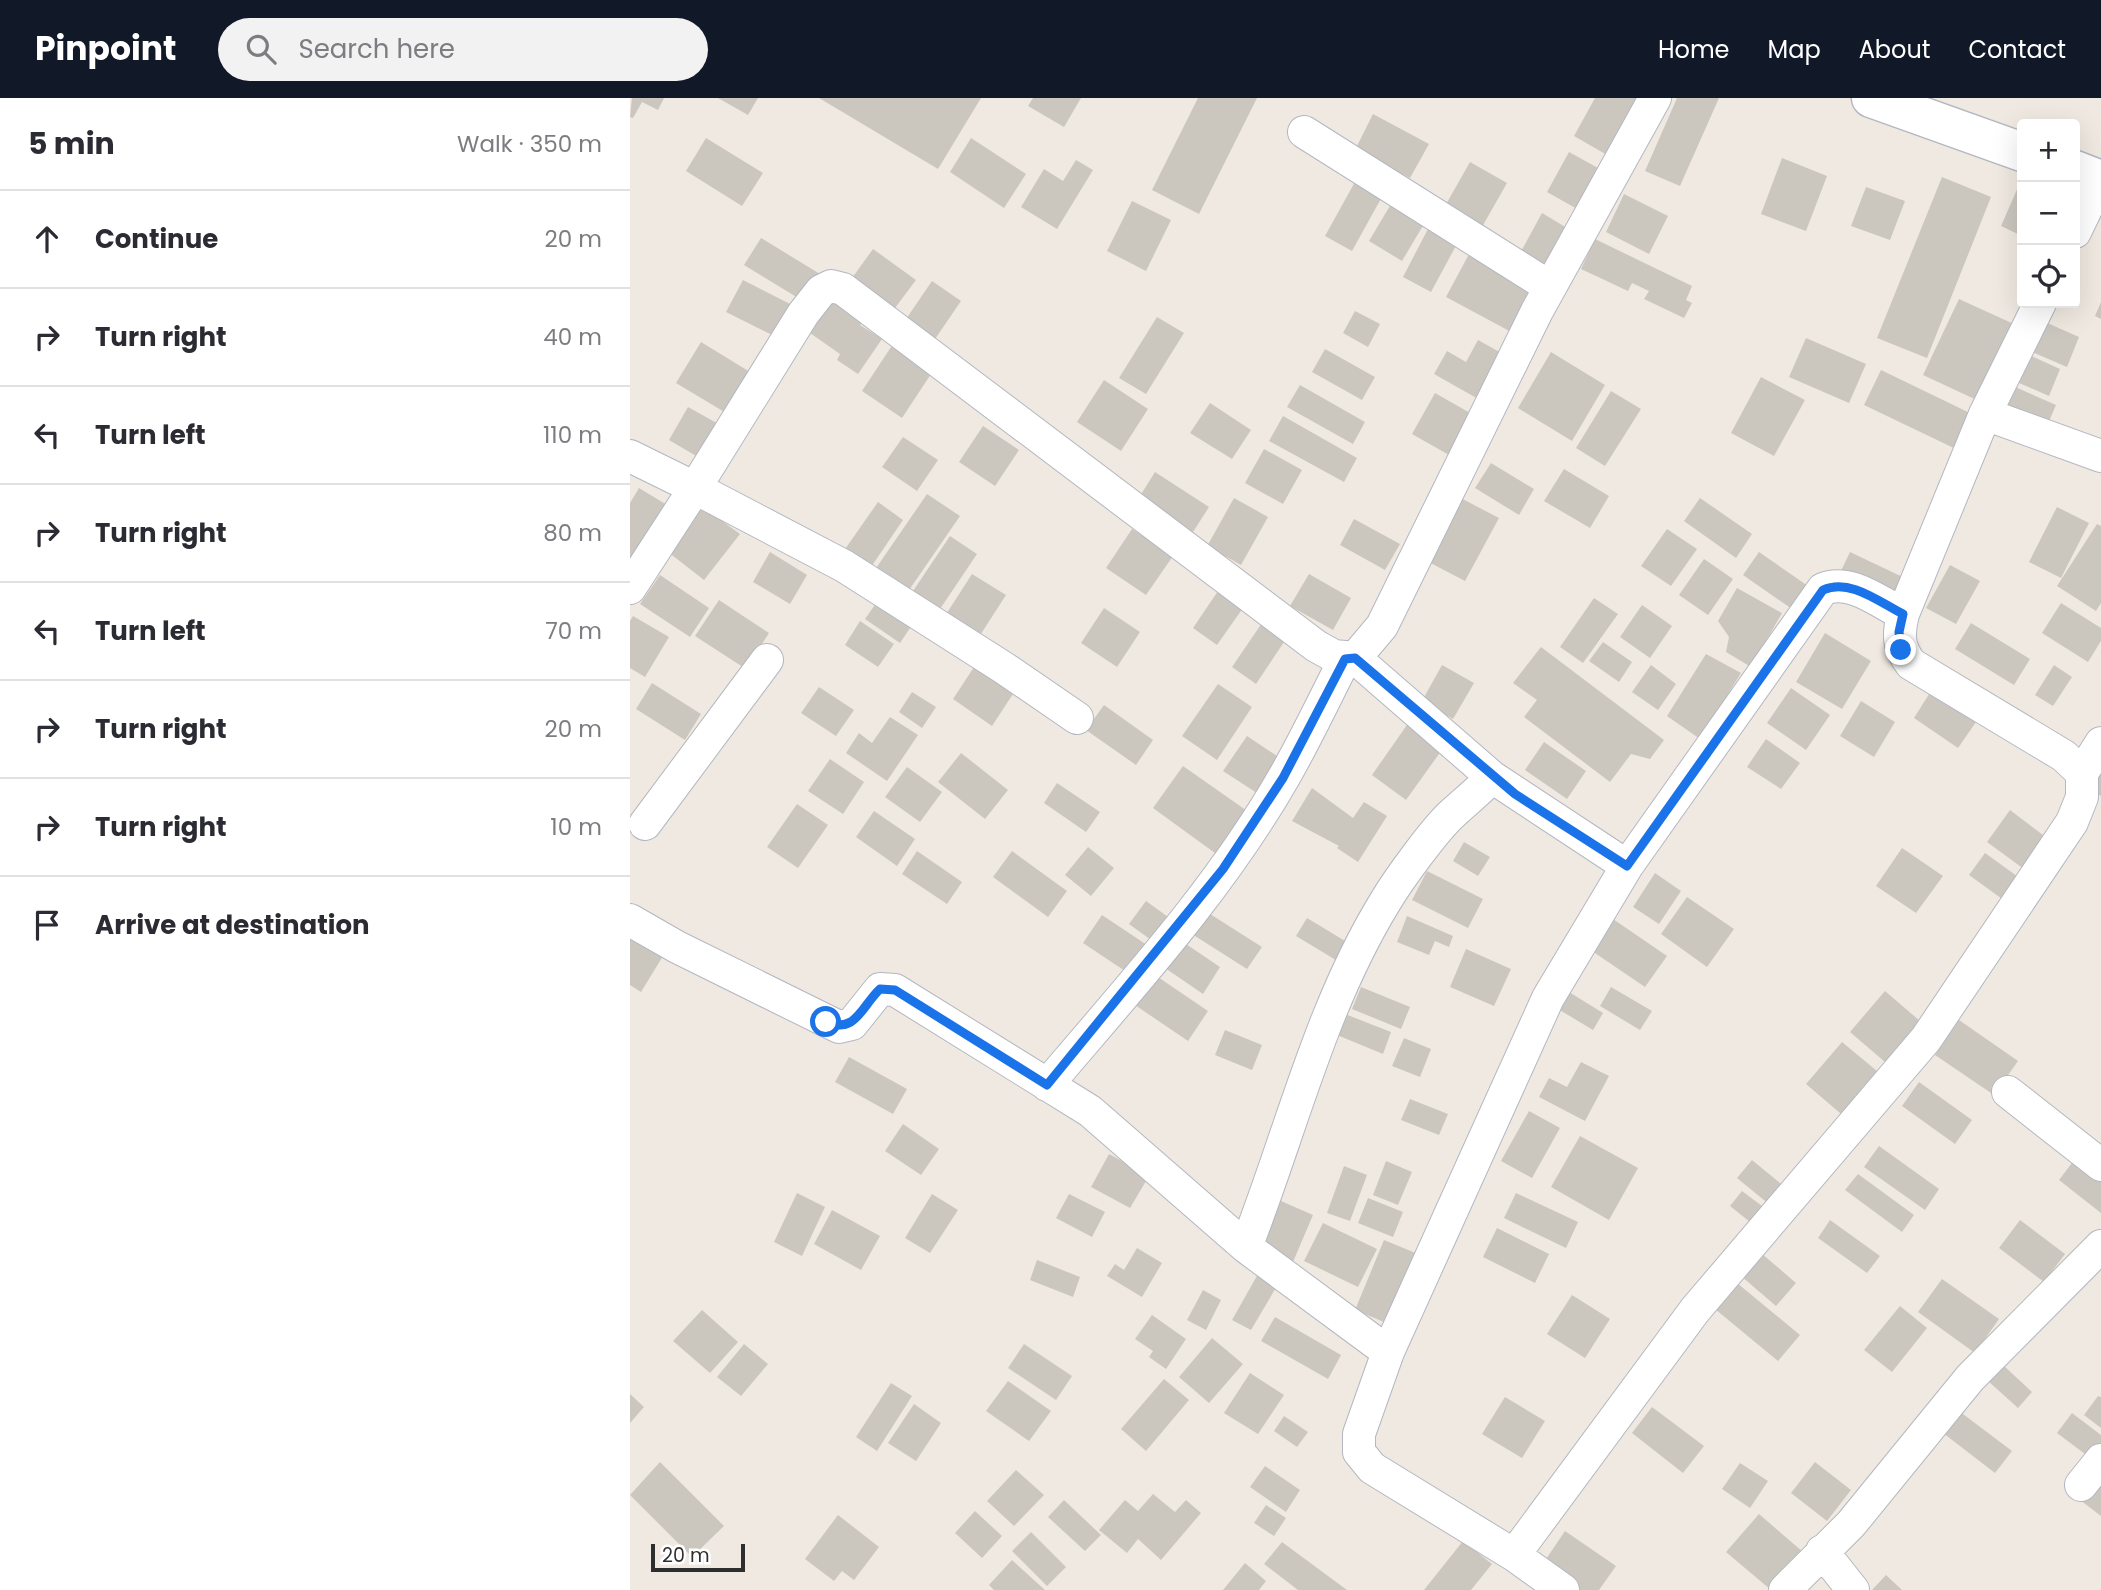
<!DOCTYPE html>
<meta charset="utf-8">
<style>
:root{--surface:#fff;--page:#f2f2f3;--text:#2b2b33;--muted:#7c7c81;--line:#e1e1e2;--accent:#111827}
body{margin:0;font-family:Poppins,sans-serif;background:var(--page);color:var(--text)}
.controls{position:absolute;right:21px;top:21px;display:grid;overflow:hidden;border-radius:7px;box-shadow:0 7px 28px #0002}
.controls button{width:63px;height:63px;display:grid;place-items:center;padding:0;border:0;border-bottom:2px solid var(--line);background:var(--surface);color:var(--text);font:35px sans-serif}
.scale{position:absolute;left:21px;bottom:18px;width:94px;box-sizing:border-box;padding-left:7px;border:4px solid #2e2e2e;border-top:0;font-size:19px;line-height:24px;white-space:nowrap;color:#2e2e2e;-webkit-text-stroke:5px #fff;paint-order:stroke}
.stop{position:absolute;width:21px;height:21px;margin:-16px;border:5px solid #1a73e8;border-radius:50%;background:#fff}
.stop.end{background:#1a73e8;border-color:#fff;box-shadow:0 2px 7px #0008}
.list{margin:0;padding:0;list-style:none}
h2{display:flex;justify-content:space-between;align-items:center;height:91px;margin:0;padding:0 28px;font-size:30px}
h2 small{font-size:23px;font-weight:400;color:var(--muted)}
.list li{display:grid;grid-template-columns:46px 1fr auto;gap:21px;align-items:center;box-sizing:border-box;height:98px;padding:0 28px;border-top:2px solid var(--line)}
.list b{display:block;font-size:26px;white-space:nowrap}
.list em{font-size:23px;font-style:normal;color:var(--muted)}
.icon{flex:none;width:38px;height:38px;fill:none;stroke:currentColor;stroke-width:2;stroke-linecap:round;stroke-linejoin:round}
.map{position:relative;flex:none;width:1471px;height:1492px;overflow:hidden}
header{display:flex;align-items:center;gap:42px;box-sizing:border-box;height:98px;padding:0 35px;background:var(--accent);color:#fff}
header strong{font-size:33px}
nav{display:flex;gap:38px;margin-inline-start:auto;font-size:24px}
.search{width:490px;height:63px;background:var(--page);display:flex;align-items:center;gap:18px;box-sizing:border-box;padding:0 24px;border-radius:38px;color:var(--muted);font-size:26px}
main{display:flex}
aside{flex:1;background:var(--surface)}
.map>svg:first-child{display:block}
.building{fill:#cbc7bf}
.lines{fill:none;stroke-linecap:round;stroke-linejoin:round}
.minor-casing{stroke:#b4b7c1;stroke-width:34}
.secondary-casing{stroke:#b4b7c1;stroke-width:41}
.minor{stroke:#fff;stroke-width:32}
.secondary{stroke:#fff;stroke-width:38}
.route{stroke:#1a73e8;stroke-width:9}
</style>
<header>
<strong>Pinpoint</strong>
<div class="search"><svg class="icon" aria-label="search" viewBox="0 0 24 24"><circle cx="10" cy="10" r="6"/><path d="M15 15l6 6"/></svg>Search here</div>
<nav><a>Home</a><a>Map</a><a>About</a><a>Contact</a></nav>
</header>
<main>
<aside>
<h2>5 min<small>Walk · 350 m</small></h2>
<ul class="list">
<li><svg class="icon" aria-label="ahead" viewBox="0 0 24 24"><path d="M12 20V5M6 11l6-6 6 6"/></svg><div><b>Continue</b></div><em>20 m</em></li>
<li><svg class="icon" aria-label="right" viewBox="0 0 24 24"><path d="M7 20v-9h11M14 6l5 5-5 5"/></svg><div><b>Turn right</b></div><em>40 m</em></li>
<li><svg class="icon" aria-label="left" viewBox="0 0 24 24"><path d="M17 20v-9H6M10 6l-5 5 5 5"/></svg><div><b>Turn left</b></div><em>110 m</em></li>
<li><svg class="icon" aria-label="right" viewBox="0 0 24 24"><path d="M7 20v-9h11M14 6l5 5-5 5"/></svg><div><b>Turn right</b></div><em>80 m</em></li>
<li><svg class="icon" aria-label="left" viewBox="0 0 24 24"><path d="M17 20v-9H6M10 6l-5 5 5 5"/></svg><div><b>Turn left</b></div><em>70 m</em></li>
<li><svg class="icon" aria-label="right" viewBox="0 0 24 24"><path d="M7 20v-9h11M14 6l5 5-5 5"/></svg><div><b>Turn right</b></div><em>20 m</em></li>
<li><svg class="icon" aria-label="right" viewBox="0 0 24 24"><path d="M7 20v-9h11M14 6l5 5-5 5"/></svg><div><b>Turn right</b></div><em>10 m</em></li>
<li><svg class="icon" aria-label="arrive" viewBox="0 0 24 24"><path d="M6 21V4h12l-3 4 3 4H6"/></svg><div><b>Arrive at destination</b></div></li>
</ul>
</aside>
<div class="map">
<svg width="1471" height="1492" viewBox="0 0 1471 1492">
<rect width="100%" height="100%" fill="#efe9e1"/>
<path class="building" d="M2 0H34L28 12 12 4 3 20 0 19Z
M88 0H128L118 17Z
M189 0H351L308 71Z
M403 0H451L434 29 398 8Z
M568 0H627L569 116 522 92Z
M965 0H1018L984 61 944 38Z
M1047 0H1089L1050 88 1015 73Z
M743 16 799 46 780 80 725 52Z
M76 40 133 75 112 108 56 73Z
M341 40 396 76 374 110 320 74Z
M939 54 979 76 956 116 917 94Z
M1152 60 1197 78 1176 133 1131 116Z
M446 62 463 72 427 131 391 109 414 71 433 83Z
M840 64 877 85 848 136 811 115Z
M1312 79 1361 99 1297 260 1247 240Z
M1392 80V138L1371 128Z
M726 82 753 97 722 153 695 138Z
M1236 89 1275 103 1260 142 1221 128Z
M994 96 1038 118 1019 156 976 134Z
M764 101 797 121 772 163 739 143Z
M502 103 541 122 516 173 477 153Z
M912 115 942 133 918 175 888 159Z
M799 129 828 144 801 194 773 179Z
M131 140 190 176 173 203 114 167Z
M965 141 1062 188 1056 202 1062 205 1054 220 1014 201 1019 193 1002 185 998 193 951 171Z
M243 151 286 182 259 218 217 187Z
M839 156 906 193 883 235 816 199Z
M113 182 168 210 152 242 96 214Z
M302 183 331 203 301 247 272 227Z
M207 197 237 217 230 227 252 241 228 276 207 262 210 256 180 235Z
M1329 201 1386 227 1351 304 1293 277Z
M1471 204V221L1465 218Z
M725 213 750 226 738 249 713 235Z
M527 219 554 235 516 296 489 280Z
M1415 224 1449 239 1437 269 1402 254Z
M1176 240 1236 266 1219 305 1159 279Z
M848 242 875 257 850 302 804 276 817 253 836 264Z
M71 244 120 274 96 315 46 285Z
M263 246 303 273 272 320 232 293Z
M695 251 745 279 732 302 682 274Z
M921 254 975 287 942 343 888 310Z
M1399 257 1430 271 1419 298 1387 284Z
M1251 272 1344 317 1328 352 1234 307Z
M1131 279 1175 302 1144 358 1101 335Z
M474 282 518 311 491 353 447 324Z
M670 287 735 324 723 346 657 309Z
M1383 288 1426 307 1414 335 1371 316Z
M981 293 1011 311 975 368 946 350Z
M805 295 842 316 819 357 782 336Z
M580 305 621 332 602 361 560 335Z
M58 309 92 328 73 362 39 342Z
M653 318 727 360 714 384 639 343Z
M353 328 389 352 365 388 329 364Z
M273 339 308 362 287 393 252 369Z
M634 351 672 372 653 406 615 385Z
M861 365 904 391 889 417 845 390Z
M934 371 979 398 960 430 914 403Z
M525 374 579 409 563 434 510 398Z
M9 390 42 410 0 470V405Z
M297 396 330 418 275 498 242 476Z
M825 397 869 420 835 483 791 460Z
M604 400 638 419 611 467 595 458 592 462 575 452Z
M1070 400 1122 436 1106 460 1054 423Z
M248 404 273 422 239 472 213 454Z
M73 409 110 436 74 482 38 454Z
M1427 409 1459 425 1431 480 1399 464Z
M724 421 770 446 755 472 710 447Z
M1467 426 1471 428V505L1466 513 1427 488Z
M502 431 543 458 516 497 476 470Z
M1037 431 1067 451 1041 488 1011 468Z
M320 438 347 456 310 511 283 493Z
M140 454 177 477 160 506 123 484Z
M1129 454 1178 488 1162 511 1113 477Z
M1220 454 1279 482 1268 504 1209 477Z
M1074 461 1103 481 1078 517 1049 497Z
M1320 467 1350 483 1326 526 1296 510Z
M342 476 376 497 347 542 313 521Z
M679 476 721 500 703 532 660 508Z
M30 477 79 510 60 539 10 506Z
M1107 490 1152 515 1121 569 1096 554 1099 539 1088 523Z
M588 493 613 510 587 547 563 530Z
M251 498 286 521 270 545 235 521Z
M964 500 988 516 953 565 930 549Z
M89 502 139 535 116 571 65 538Z
M1431 505 1471 530V543L1458 564 1412 535Z
M1012 507 1042 528 1020 560 990 539Z
M474 510 510 534 487 569 451 545Z
M3 518 39 539 15 579 0 570V523Z
M634 522 658 538 626 586 602 569Z
M230 523 264 546 248 569 215 547Z
M1341 525 1400 561 1384 587 1325 551Z
M1195 535 1241 563 1212 611 1166 584Z
M973 544 1002 564 989 584 959 563Z
M911 549 1034 642 1020 661 1001 656 980 684 894 619 907 602 883 585Z
M1076 556 1111 575 1070 641 1037 618Z
M346 566 385 593 362 628 323 601Z
M812 567 844 585 823 621 792 603Z
M1021 567 1046 586 1028 612 1002 594Z
M1424 567 1442 579 1423 608 1405 597Z
M22 585 71 616 55 642 6 611Z
M588 586 622 609 587 662 552 638Z
M189 589 224 612 206 638 171 615Z
M1161 590 1200 617 1176 652 1137 625Z
M1301 593 1346 624 1328 650 1284 620Z
M282 594 306 609 292 630 269 614Z
M1231 603 1265 624 1244 659 1210 638Z
M474 607 523 642 506 667 456 632Z
M260 619 288 637 257 683 216 655 229 635 242 645Z
M779 624 814 649 776 702 742 677Z
M617 638 653 662 630 697 593 673Z
M1136 641 1170 665 1151 691 1117 669Z
M914 644 956 673 937 701 895 672Z
M331 655 378 692 355 721 308 684Z
M200 661 234 684 213 716 178 693Z
M1471 666V698L1456 688Z
M553 668 620 715 589 758 523 710Z
M277 669 312 694 290 724 255 699Z
M427 685 470 714 456 734 414 705Z
M682 690 723 720 734 704 757 718 728 764 707 750 709 748 662 723Z
M167 706 198 727 168 770 137 749Z
M1380 712 1421 743 1398 774 1357 744Z
M244 713 285 741 267 768 226 739Z
M834 744 860 759 848 778 823 763Z
M458 749 484 770 461 798 435 777Z
M1272 750 1313 778 1286 815 1246 788Z
M287 753 332 784 317 806 272 776Z
M382 753 437 793 418 819 363 779Z
M1355 755 1391 781 1375 803 1339 777Z
M797 773 853 801 838 830 782 802Z
M1025 775 1051 793 1029 826 1003 809Z
M1057 799 1104 831 1077 869 1031 836Z
M516 803 545 824 528 847 499 826Z
M569 809 632 849 617 871 554 831Z
M472 817 517 847 498 875 453 845Z
M777 818 823 838 819 849 805 843 799 857 767 844Z
M677 820 730 852 719 870 666 838Z
M983 821 1037 858 1015 889 962 853Z
M0 838 33 858 11 894 0 887Z
M553 844 590 869 573 896 535 870Z
M836 851 881 871 864 908 820 889Z
M522 875 578 913 558 943 502 905Z
M731 889 780 909 771 931 722 911Z
M981 889 1022 913 1010 932 970 908Z
M1255 893 1297 929 1262 970 1220 934Z
M939 894 973 915 963 932 928 911Z
M715 916 761 934 753 956 707 937Z
M1329 922 1388 963 1364 997 1305 957Z
M595 932 632 947 622 972 585 957Z
M774 940 801 951 790 979 762 968Z
M1212 944 1253 978 1217 1021 1176 986Z
M219 959 277 991 263 1016 205 984Z
M951 964 979 978 955 1023 909 999 919 980 937 989Z
M1289 984 1342 1022 1325 1046 1272 1008Z
M780 1001 818 1016 809 1037 771 1022Z
M899 1013 930 1030 902 1080 871 1063Z
M273 1026 309 1051 291 1077 255 1053Z
M950 1038 1008 1070 979 1122 921 1089Z
M1249 1048 1309 1091 1295 1112 1234 1069Z
M479 1056 519 1078 500 1110 461 1089Z
M1445 1061 1471 1081V1115L1429 1082Z
M1122 1062 1155 1089 1140 1107 1107 1080Z
M756 1063 782 1074 768 1107 743 1097Z
M714 1068 737 1077 720 1123 697 1115Z
M1228 1076 1284 1117 1272 1134 1215 1092Z
M1112 1093 1132 1108 1120 1124 1100 1108Z
M167 1095 195 1109 172 1158 144 1144Z
M886 1095 948 1124 936 1150 874 1120Z
M302 1096 328 1112 300 1155 275 1140Z
M439 1096 475 1114 462 1139 426 1120Z
M738 1100 773 1114 763 1139 728 1125Z
M651 1103 683 1117 660 1171 628 1157Z
M202 1112 250 1138 231 1172 184 1146Z
M1200 1122 1250 1158 1237 1175 1188 1140Z
M1390 1122 1435 1156 1414 1184 1369 1150Z
M693 1125 747 1151 728 1189 674 1163Z
M867 1130 919 1156 905 1185 853 1159Z
M754 1142 788 1156 759 1226 725 1212Z
M507 1150 532 1165 512 1199 477 1178 485 1166 494 1172Z
M1131 1155 1166 1185 1146 1208 1111 1178Z
M407 1162 450 1179 443 1199 400 1182Z
M628 1176 647 1188 621 1232 602 1222Z
M1312 1181 1369 1221 1345 1255 1288 1214Z
M1107 1185 1170 1237 1148 1263 1085 1211Z
M573 1192 591 1202 576 1232 557 1222Z
M942 1197 980 1221 955 1260 917 1236Z
M1270 1208 1297 1230 1262 1274 1234 1252Z
M72 1212 108 1244 80 1275 43 1243Z
M522 1217 556 1241 536 1271 519 1259 523 1253 505 1241Z
M645 1219 711 1257 698 1281 631 1243Z
M582 1240 613 1266 579 1305 549 1279Z
M114 1246 138 1266 111 1298 87 1279Z
M394 1246 442 1278 426 1302 378 1270Z
M1373 1267 1402 1294 1388 1310 1358 1283Z
M620 1275 654 1297 628 1336 594 1315Z
M534 1281 559 1302 516 1353 491 1331Z
M378 1283 421 1313 399 1343 356 1313Z
M261 1285 282 1298 247 1353 226 1339Z
M0 1296 14 1309 0 1325Z
M1468 1298 1471 1299V1330L1454 1317Z
M875 1299 915 1323 892 1360 852 1336Z
M284 1306 311 1325 286 1363 258 1345Z
M1022 1309 1074 1348 1053 1375 1002 1335Z
M1329 1313 1382 1353 1365 1375 1313 1335Z
M1442 1315 1471 1337V1351L1463 1362 1427 1335Z
M654 1318 678 1334 667 1349 644 1333Z
M30 1364 94 1428 62 1459 0 1397Z
M1185 1364 1221 1392 1197 1423 1161 1395Z
M1110 1365 1138 1383 1120 1410 1092 1391Z
M635 1368 670 1392 656 1414 620 1389Z
M386 1372 414 1397 384 1428 357 1403Z
M1471 1375V1418L1450 1402Z
M523 1396 545 1414 556 1402 571 1415 531 1462 508 1441 497 1455 469 1432 495 1402 508 1413Z
M434 1402 471 1437 455 1453 418 1419Z
M636 1407 656 1420 644 1438 624 1425Z
M345 1413 372 1438 352 1460 325 1435Z
M1129 1416 1173 1454 1141 1492 1096 1454Z
M208 1417 249 1449 224 1482 212 1473 204 1483 175 1461Z
M935 1433 986 1468 969 1492H942L910 1470Z
M401 1434 436 1469 417 1488 382 1453Z
M833 1443 862 1466 841 1492H794Z
M652 1444 717 1492H668L634 1466Z
M382 1462 415 1492H364L359 1487Z
M615 1465 636 1483 629 1492H593Z
M1256 1477 1272 1492H1242Z"/>
<g class="lines">
<defs>
<path id="minor" d="M674 34 920 189
M1445 134 1470 82
M1355 316 1471 358
M0 358 65 390 173 216 191 193 201 188 213 191 686 548 704 558 725 560 752 528 907 213 1025 0
M0 490 65 390 214 468 374 570 447 620
M725 560 862 679
M1452 675 1471 645
M15 726 137 562
M997 768 1193 491C1220 480 1249 504 1273 516
M0 822 47 849 209 929 222 926 250 891 265 892 460 1013 616 1149C661 1034 690 910 755 804 768 782 805 731 823 715 836 703 850 692 862 679L997 768 918 900 758 1254 729 1336V1354L742 1370 884 1457 933 1492
M417 987C500 889 590 791 654 679 676 641 695 600 715 561
M1378 994 1471 1067
M616 1149 758 1254
M1451 1387 1471 1362
M1192 1453 1223 1492
M884 1457 1065 1212 1296 941 1442 724 1452 699V675L1434 658 1281 566C1268 549 1268 537 1273 516L1355 316 1410 205
M1155 1492 1221 1426 1340 1280 1471 1148"/>
<path id="secondary" d="M1241 0 1392 54
M1445 72 1471 82"/>
</defs>
<use href="#minor" class="minor-casing"/>
<use href="#secondary" class="secondary-casing"/>
<use href="#minor" class="minor"/>
<use href="#secondary" class="secondary"/>
</g>
<g class="lines">
<path class="route" d="M196 924C226 936 231 909 250 891L265 892 417 987 593 771 653 680 715 561 725 560 885 696 997 768 1193 492C1220 480 1249 504 1273 516L1269 534 1271 552"/>
</g>
</svg>
<div class="controls">
<button>+</button>
<button>−</button>
<button><svg class="icon" aria-label="locate" viewBox="0 0 24 24"><circle cx="12" cy="12" r="6"/><path d="M12 2v4M12 18v4M2 12h4M18 12h4"/></svg></button>
</div>
<div class="scale">20 m</div>
<div class="stop" style="left:196px;top:924px"></div>
<div class="stop end" style="left:1271px;top:552px"></div>
</div>
</main>
